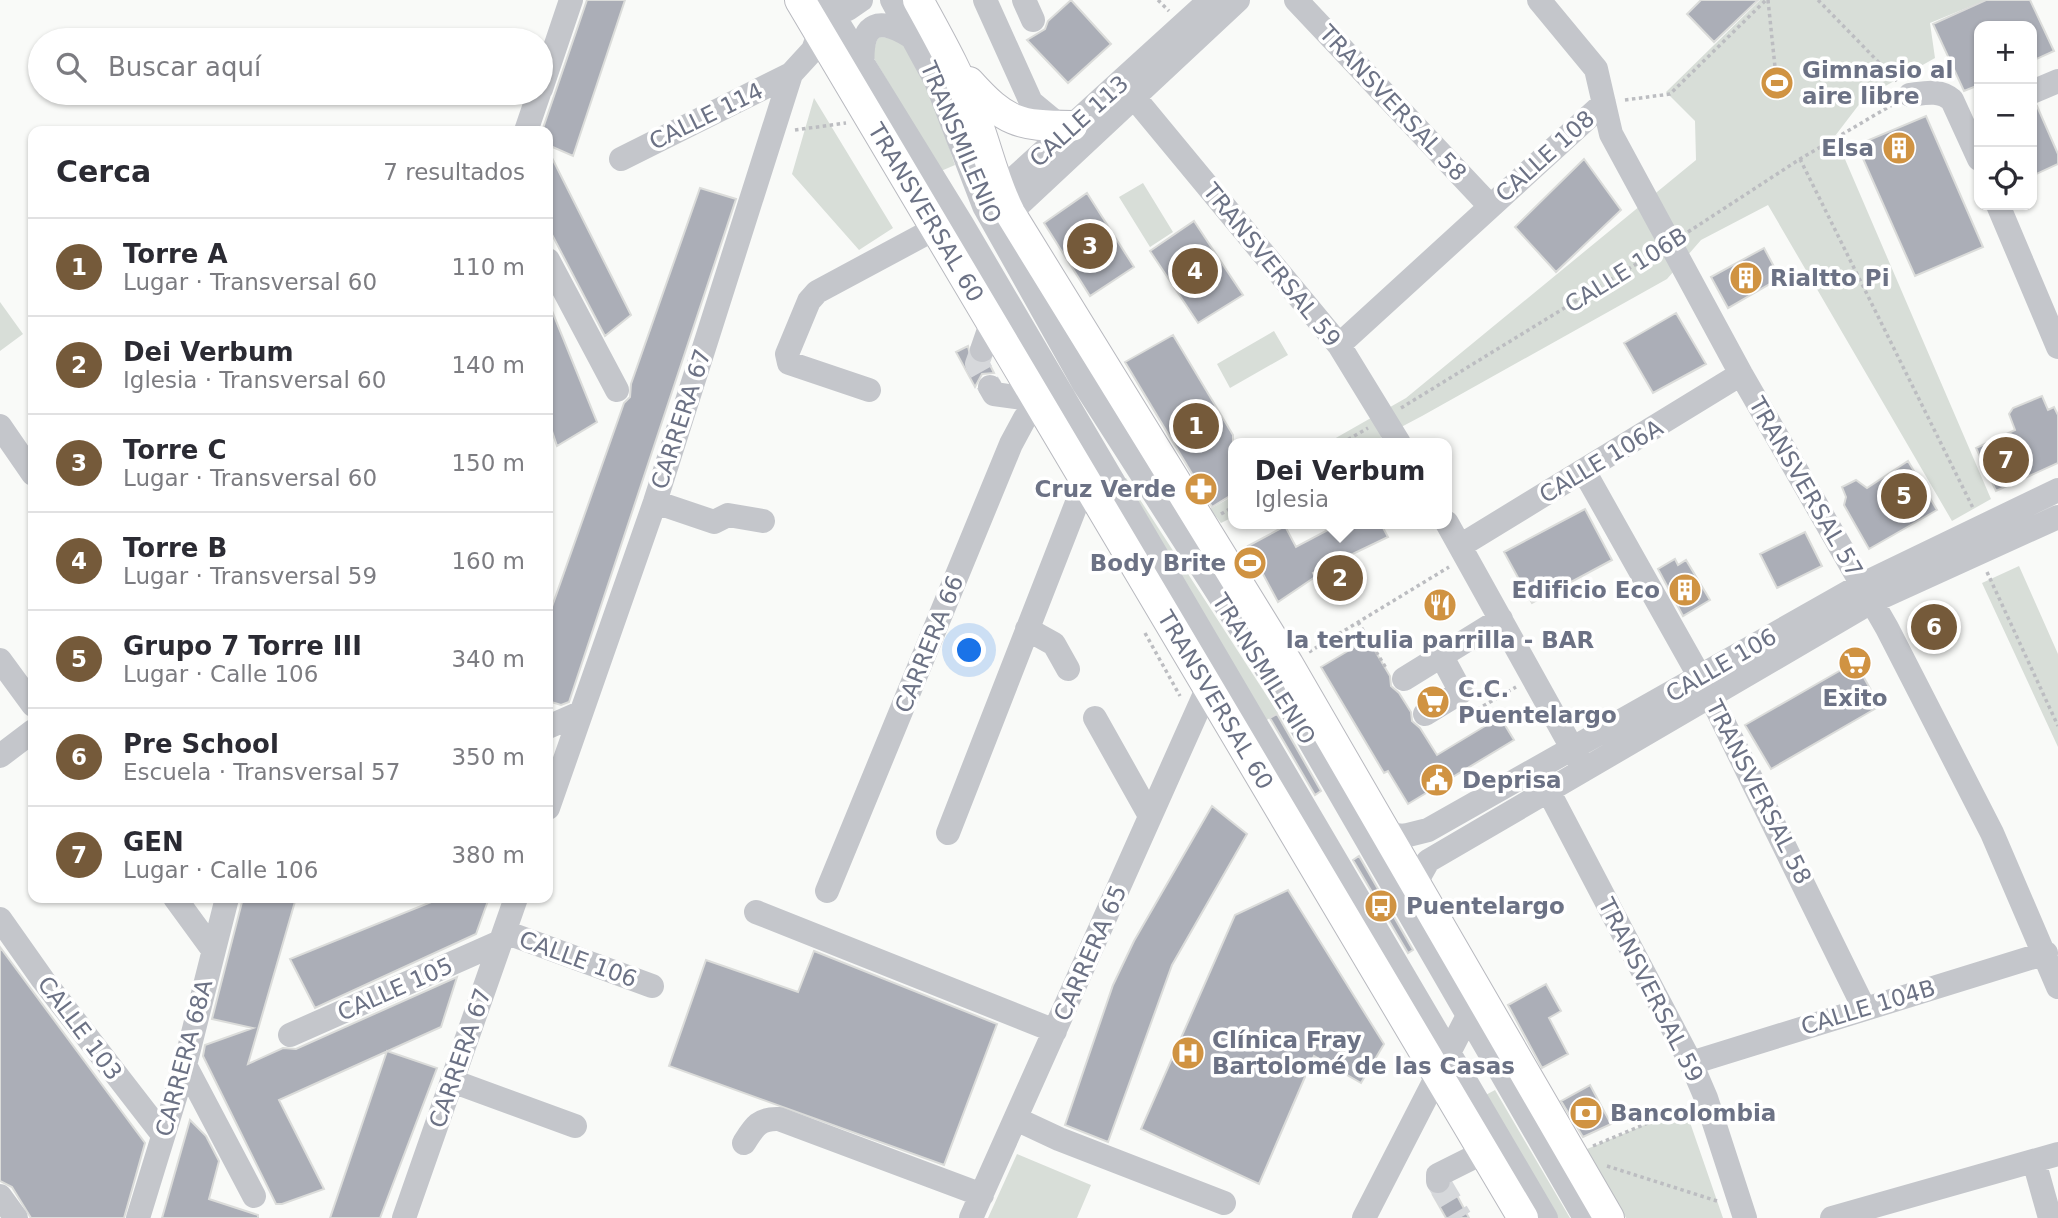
<!DOCTYPE html>
<html lang="es">
<meta charset="utf-8">
<style>
:root{--surface:#fff;--page:#f7f7f7;--text:#2b2b33;--muted:#7c7c81;--line:#e1e1e2;--accent:#755a3a}
body{margin:0;font-family:"DejaVu Sans",sans-serif;background:var(--page);color:var(--text)}
.controls{position:absolute;right:21px;top:21px;display:grid;overflow:hidden;border-radius:14px;box-shadow:0 2px 5px #0004}
.controls button{width:63px;height:63px;display:grid;place-items:center;padding:0;border:0;border-bottom:2px solid var(--line);background:var(--surface);color:var(--text);font:35px sans-serif}
.you{position:absolute;left:970px;top:651px;width:24px;height:24px;margin:-18px;border:5px solid #fff;border-radius:50%;background:#1a73e8;box-shadow:0 0 0 10px #1a73e833}
.badge{display:grid;place-items:center;width:46px;height:46px;border-radius:50%;background:var(--accent);color:#fff;font-size:23px;font-weight:700}
.pin{position:absolute;translate:-50% -50%;border:4px solid #fff;box-shadow:0 2px 7px #0006}
.popup{position:absolute;left:1228px;top:438px;width:224px;height:91px;box-sizing:border-box;display:grid;place-content:center;border-radius:14px;background:var(--surface);filter:drop-shadow(0 2px 5px #0005);font-size:23px;white-space:nowrap;color:var(--muted)}
.popup b{font-size:26px;color:var(--text)}
.popup::after{content:'';position:absolute;left:50%;top:100%;margin-left:-14px;border:14px solid transparent;border-top-color:var(--surface)}
.list{margin:0;padding:0;list-style:none}
h2{display:flex;justify-content:space-between;align-items:center;height:91px;margin:0;padding:0 28px;font-size:30px}
h2 small{font-size:23px;font-weight:400;color:var(--muted)}
.list li{display:grid;grid-template-columns:46px 1fr auto;gap:21px;align-items:center;box-sizing:border-box;height:98px;padding:0 28px;border-top:2px solid var(--line)}
.list b{display:block;font-size:26px;white-space:nowrap}
.list p{margin:0;font-size:23px;white-space:nowrap;color:var(--muted)}
.list em{font-size:23px;font-style:normal;color:var(--muted)}
.icon{flex:none;width:38px;height:38px;fill:none;stroke:currentColor;stroke-width:2;stroke-linecap:round;stroke-linejoin:round}
.map{position:relative;flex:none;width:2058px;height:1218px;overflow:hidden}
.search{position:absolute;background:var(--surface);box-shadow:0 2px 5px #0004;left:28px;top:28px;width:525px;height:77px;display:flex;align-items:center;gap:18px;box-sizing:border-box;padding:0 24px;border-radius:38px;color:var(--muted);font-size:26px}
.panel{position:absolute;background:var(--surface);box-shadow:0 2px 5px #0004;left:28px;top:126px;width:525px;height:777px;border-radius:14px}
.map>svg:first-child{display:block}
.green{fill:#d8ded8}
.building{fill:#abaeb7;stroke:#dbdcda;stroke-width:2}
.lines{fill:none;stroke-linecap:round;stroke-linejoin:round}
.minor-tunnel{stroke:#d6d8db;stroke-width:24;stroke-dasharray:24 12;stroke-linecap:butt}
.major-casing{stroke:#b8b9bf;stroke-width:32}
.path{stroke:#bcbdc1;stroke-width:3.5;stroke-dasharray:3.5 3.5;stroke-linecap:butt}
.minor{stroke:#c4c6cb;stroke-width:24}
.major{stroke:#fff;stroke-width:30}
.labels{text-anchor:middle;dominant-baseline:central;stroke-width:7;stroke-linejoin:round;paint-order:stroke}
.poi-label{font-size:23px;font-weight:bold;fill:#6c7285;stroke:#fff;text-anchor:start}
.street-label{font-size:23px;fill:#6c7285;stroke:#fff}
</style>
<div class="map">
<svg width="2058" height="1218" viewBox="0 0 2058 1218">
<rect width="100%" height="100%" fill="#f9faf8"/>
<path class="green" d="M1760 0H1986L1930 23 1935 58 1864 98 1835 136 1991 499 1952 521 1768 205 1701 240 1667 279 1422 416 1371 443H1327L1406 398 1696 160 1695 121 1666 92Z
M878 37 898 38C928 74 940 121 955 165L941 171 872 55Z
M814 98 893 228 859 250 792 174Z
M1143 183 1173 232 1150 247 1119 197Z
M0 302 23 334 0 351Z
M1274 331 1288 355 1230 388 1217 364Z
M1126 478 1278 713 1265 721 1123 479Z
M1233 496V517L1221 523 1210 509Z
M2019 566 2058 654V747L1982 583Z
M1495 1090 1570 1218H1555L1482 1097Z
M1685 1108 1723 1218H1626L1587 1149Z
M1017 1154 1091 1185 1077 1218H988Z"/>
<path class="building" d="M587 0H625L573 156 548 145V131H542Z
M1071 0 1111 44 1068 83 1027 40 1045 29 1048 21Z
M1701 0H1758L1714 42 1687 14Z
M1986 0H2030L2054 51 2032 61V26H1979V85L1964 91 1933 24Z
M2037 106 2058 154V164L2032 176V107Z
M1926 116 1983 247 1915 276 1857 145Z
M548 150 631 315 605 336 548 227Z
M1584 159 1621 210 1556 272 1515 227Z
M700 188 736 199 569 702 561 705 548 701V618L624 403 630 397 631 384Z
M1087 193 1134 267 1090 296 1044 223Z
M1194 221 1243 295 1198 323 1150 251Z
M1764 248 1780 278 1728 308 1711 277Z
M548 301 597 422 557 446 548 419Z
M1676 313 1706 364 1653 393 1624 343Z
M1173 335 1233 435V494L1212 507 1125 362Z
M968 346 971 360 978 364 989 363 994 373 982 374 975 387 956 352Z
M2042 396 2048 410 2054 407 2058 415V463L1996 491 1976 448 2015 430 2009 414 2013 408Z
M1908 461 1937 510 1869 549 1844 505 1846 497 1842 487 1856 480 1867 488Z
M1585 509 1612 560 1532 603 1504 552Z
M1339 524H1381L1388 537 1313 573 1315 577 1278 602 1248 546 1285 526 1296 547Z
M1805 532 1822 566 1777 588 1760 554Z
M1675 559 1678 565 1686 560 1710 600 1683 616 1658 569Z
M1368 639 1390 676 1391 686 1399 693 1411 712 1412 721 1420 728 1437 755 1500 717 1514 740 1408 804 1388 771 1384 773 1321 667Z
M1855 662 1880 706 1771 769 1745 725Z
M1277 714 1321 791 1315 795 1270 718Z
M1212 806 1247 834 1172 965 1108 1142 1065 1125 1113 985 1134 941Z
M1359 856 1413 950 1408 953 1353 860Z
M1288 890 1384 1044 1361 1083 1314 1056 1259 1184 1141 1129 1235 915Z
M243 898H296L248 1064 283 1048 296 1049 457 977 441 1027 279 1100 324 1189 282 1204H276L203 1056 205 1045 253 1028 212 1019Z
M441 898H489L476 934 315 1008 290 959Z
M0 947 145 1143 124 1218H31L12 1187 0 1181Z
M814 951 997 1024 944 1165 669 1066 706 960 798 992Z
M1546 984 1561 1011 1549 1018 1568 1054 1542 1068 1508 1005Z
M387 1051 437 1068 380 1218H330Z
M1590 1085 1611 1124 1583 1137 1561 1101Z
M190 1120 206 1136 219 1161 209 1199 258 1215V1218H162Z
M1452 1186 1469 1218H1446L1433 1195 1445 1194Z"/>
<g class="lines">
<path class="minor-tunnel" d="M982 350 977 364 990 387
M1438 1181 1460 1218"/>
<defs>
<g id="major">
<path id="s1" d="M800 0 1523 1218"/>
<path d="M918 0C940 40 962 79 977 122 988 152 995 184 1010 213L1288 664 1609 1218"/>
<path d="M969 82C1005 122 1018 126 1072 126"/>
</g>
</defs>
<use href="#major" class="major-casing"/>
<path class="path" d="M1158 0 1169 11
M1768 0 1775 67
M1818 0 1897 81
M1625 100 1670 94 1766 0
M795 130 846 123
M1800 159 1973 508
M1688 232 1800 159 1892 105
M1401 408 1651 255
M1342 443 1368 428
M1221 514 1233 507
M1987 572 2058 726
M1358 622 1386 668
M1145 633 1180 696
M1309 652 1449 567
M1471 713 1516 687
M1593 1146 1686 1107
M1607 1166 1717 1201"/>
<path class="minor" d="M824 0 962 224 1546 1218
M892 0 936 81 984 206 1084 384 1283 695 1585 1218
M985 0 1031 102 1060 126
M1024 0 1033 20
M1296 0 1490 206
M1539 0 1596 69 1611 134 1741 374 1887 628 1992 833 2058 987
M826 3 848 9 861 0
M863 68C859 20 880 15 916 40
M541 89 571 0
M2032 92 2058 81
M1910 95C1925 93 1939 89 1952 100L1979 159
M1133 96 1339 345 1399 443
M526 131 539 93
M621 159 791 74
M988 202 1210 0
M1998 205 2058 347
M1010 213 1238 0
M548 260 617 390
M1339 345 1604 103
M982 350 992 321
M990 387 994 394 1037 400
M869 390 789 363 787 354 809 301 817 292 938 227
M0 426 33 474
M1584 471 1710 695 1864 1008
M655 502 714 522 728 515 763 521
M1447 523 1581 764
M1460 546 1741 374
M1027 629 1054 644 1068 669
M0 660 33 705
M1404 679 1501 619
M1425 714 1461 692 1441 655
M1095 718 1150 816
M548 727 580 713
M0 756 33 731
M1540 775 1691 1063 1706 1098 1745 1218
M548 808 655 502 791 74 813 50 819 34
M948 833 1085 482
M1386 834 1404 836 1428 830 1863 584 2058 490
M1415 884 1428 861 1873 601 2058 517
M827 891 1011 444 1025 418 1040 405
M175 898 213 950
M756 912 1055 1031
M0 919 43 980 163 1135
M505 932 652 986
M290 1035 500 942
M1691 1063 2046 953
M185 1065 254 1196
M452 1081 575 1126
M1016 1119 1059 1139 1224 1203
M744 1143C754 1127 759 1118 779 1119L982 1195
M2034 1161 2050 1218
M1438 1181V1175L1484 1152
M0 1196 16 1218
M138 1218 185 1065 227 898
M404 1218 516 898
M971 1218 1208 687
M1364 1218 1474 1004
M1832 1218 2058 1154"/>
<use href="#major" class="major"/>
</g>
<defs>
<symbol id="stadium-disc" viewBox="-11 -11 22 22"><circle r="9.5" fill="#d09342" stroke="#fff"/><path d="M0-5a6.5 5 0 1 0 0 10a6.5 5 0 1 0 0-10ZM-3.5-1.8h7v3.6h-7Z" fill="#fff"/></symbol>
<symbol id="building-disc" viewBox="-11 -11 22 22"><circle r="9.5" fill="#d09342" stroke="#fff"/><path d="M-4-6H4V6H1V3H-1V6H-4ZM-2.5-4.3h1.7v1.8h-1.7ZM.8-4.3h1.7v1.8H.8ZM-2.5-1h1.7V.8h-1.7ZM.8-1h1.7V.8H.8Z" fill="#fff"/></symbol>
<symbol id="pharmacy-disc" viewBox="-11 -11 22 22"><circle r="9.5" fill="#d09342" stroke="#fff"/><path d="M-2-6h4v4h4v4h-4v4h-4v-4h-4v-4h4Z" fill="#fff"/></symbol>
<symbol id="restaurant-disc" viewBox="-11 -11 22 22"><circle r="9.5" fill="#d09342" stroke="#fff"/><path d="M-5-6h1v4h1v-4h1v4h1v-4h1v5L-1.5 .5V6h-2V.5L-5-1ZM5-6V6H3V1.5H1.5Q1.5-4 5-6Z" fill="#fff"/></symbol>
<symbol id="supermarket-disc" viewBox="-11 -11 22 22"><circle r="9.5" fill="#d09342" stroke="#fff"/><path d="M-6-5.5h2.5l.6 2H6L4.5 2H-2.5L-4.4-4H-6ZM-1.5 3.2a1.3 1.3 0 1 0 .1 0ZM3 3.2a1.3 1.3 0 1 0 .1 0Z" fill="#fff"/></symbol>
<symbol id="civic-disc" viewBox="-11 -11 22 22"><circle r="9.5" fill="#d09342" stroke="#fff"/><path d="M-.6-6.5H3V-4.5H.6V-3L4-1V1h2V6H-6V1h2V-1L-.6-3ZM-1.2 2.5V6h2.4V2.5Z" fill="#fff"/></symbol>
<symbol id="bus-disc" viewBox="-11 -11 22 22"><circle r="9.5" fill="#d09342" stroke="#fff"/><path d="M-5-6H5V4H4V6H2V4H-2V6H-4V4H-5ZM-3.5-4V0h7V-4ZM-3.5 1.2v1.5H-2V1.2ZM2 1.2v1.5H3.5V1.2Z" fill="#fff"/></symbol>
<symbol id="hospital-disc" viewBox="-11 -11 22 22"><circle r="9.5" fill="#d09342" stroke="#fff"/><path d="M-5-5h3v3.5h4V-5h3V5h-3V1.5h-4V5h-3Z" fill="#fff"/></symbol>
<symbol id="bank-disc" viewBox="-11 -11 22 22"><circle r="9.5" fill="#d09342" stroke="#fff"/><path d="M-6-4H6V4H-6ZM0-2.3a2.3 2.3 0 1 0 0 4.6a2.3 2.3 0 1 0 0-4.6Z" fill="#fff"/></symbol>
</defs>
<g fill-rule="evenodd">
<use href="#stadium-disc" x="1758" y="64" width="38" height="38"/>
<use href="#building-disc" x="1880" y="129" width="38" height="38"/>
<use href="#building-disc" x="1727" y="259" width="38" height="38"/>
<use href="#pharmacy-disc" x="1182" y="470" width="38" height="38"/>
<use href="#stadium-disc" x="1231" y="544" width="38" height="38"/>
<use href="#building-disc" x="1666" y="571" width="38" height="38"/>
<use href="#restaurant-disc" x="1421" y="586" width="38" height="38"/>
<use href="#supermarket-disc" x="1836" y="644" width="38" height="38"/>
<use href="#supermarket-disc" x="1414" y="683" width="38" height="38"/>
<use href="#civic-disc" x="1418" y="761" width="38" height="38"/>
<use href="#bus-disc" x="1362" y="887" width="38" height="38"/>
<use href="#hospital-disc" x="1169" y="1034" width="38" height="38"/>
<use href="#bank-disc" x="1567" y="1094" width="38" height="38"/>
</g>
<g class="labels">
<g class="poi-label">
<text x="1802" y="70">Gimnasio al<tspan x="1802" dy="26">aire libre</tspan></text>
<text x="1874" y="148" text-anchor="end">Elsa</text>
<text x="1770" y="278">Rialtto Pi</text>
<text x="1176" y="489" text-anchor="end">Cruz Verde</text>
<text x="1226" y="563" text-anchor="end">Body Brite</text>
<text x="1660" y="590" text-anchor="end">Edificio Eco</text>
<text x="1440" y="640" text-anchor="middle">la tertulia parrilla - BAR</text>
<text x="1458" y="689">C.C.<tspan x="1458" dy="26">Puentelargo</tspan></text>
<text x="1855" y="698" text-anchor="middle">Exito</text>
<text x="1462" y="780">Deprisa</text>
<text x="1406" y="906">Puentelargo</text>
<text x="1212" y="1040">Clínica Fray<tspan x="1212" dy="26">Bartolomé de las Casas</tspan></text>
<text x="1610" y="1113">Bancolombia</text>
</g>
<g class="street-label">
<text transform="translate(1393 103) rotate(47)">TRANSVERSAL 58</text>
<text transform="translate(706 116) rotate(-26)">CALLE 114</text>
<text transform="translate(1079 121) rotate(-42)">CALLE 113</text>
<text transform="translate(961 142) rotate(67)">TRANSMILENIO</text>
<text transform="translate(1545 156) rotate(-42)">CALLE 108</text>
<text stroke="none"><textPath href="#s1" startOffset="247">TRANSVERSAL 60</textPath></text>
<text transform="translate(1272 265) rotate(51)">TRANSVERSAL 59</text>
<text transform="translate(1626 270) rotate(-32)">CALLE 106B</text>
<text transform="translate(681 419) rotate(-72)">CARRERA 67</text>
<text transform="translate(1601 461) rotate(-31)">CALLE 106A</text>
<text transform="translate(1806 487) rotate(60)">TRANSVERSAL 57</text>
<text transform="translate(929 644) rotate(-68)">CARRERA 66</text>
<text transform="translate(1721 665) rotate(-30)">CALLE 106</text>
<text transform="translate(1264 669) rotate(58)">TRANSMILENIO</text>
<text stroke="none"><textPath href="#s1" startOffset="814">TRANSVERSAL 60</textPath></text>
<text transform="translate(1759 792) rotate(63)">TRANSVERSAL 58</text>
<text transform="translate(1090 953) rotate(-66)">CARRERA 65</text>
<text transform="translate(578 959) rotate(20)">CALLE 106</text>
<text transform="translate(395 989) rotate(-24)">CALLE 105</text>
<text transform="translate(1651 990) rotate(63)">TRANSVERSAL 59</text>
<text transform="translate(1868 1007) rotate(-17)">CALLE 104B</text>
<text transform="translate(80 1028) rotate(53)">CALLE 103</text>
<text transform="translate(184 1058) rotate(-75)">CARRERA 68A</text>
<text transform="translate(460 1058) rotate(-71)">CARRERA 67</text>
</g>
</g>
</svg>
<div class="controls">
<button>+</button>
<button>−</button>
<button><svg class="icon" aria-label="locate" viewBox="0 0 24 24"><circle cx="12" cy="12" r="6"/><path d="M12 2v4M12 18v4M2 12h4M18 12h4"/></svg></button>
</div>
<div class="you"></div>
<div class="pin badge" style="left:1196px;top:426px">1</div>
<div class="pin badge" style="left:1340px;top:578px">2</div>
<div class="popup"><b>Dei Verbum</b>Iglesia</div>
<div class="pin badge" style="left:1090px;top:246px">3</div>
<div class="pin badge" style="left:1195px;top:271px">4</div>
<div class="pin badge" style="left:1904px;top:496px">5</div>
<div class="pin badge" style="left:1934px;top:627px">6</div>
<div class="pin badge" style="left:2006px;top:460px">7</div>
<div class="search"><svg class="icon" aria-label="search" viewBox="0 0 24 24"><circle cx="10" cy="10" r="6"/><path d="M15 15l6 6"/></svg>Buscar aquí</div>
<section class="panel">
<h2>Cerca<small>7 resultados</small></h2>
<ul class="list">
<li><span class="badge">1</span><div><b>Torre A</b><p>Lugar · Transversal 60</p></div><em>110 m</em></li>
<li><span class="badge">2</span><div><b>Dei Verbum</b><p>Iglesia · Transversal 60</p></div><em>140 m</em></li>
<li><span class="badge">3</span><div><b>Torre C</b><p>Lugar · Transversal 60</p></div><em>150 m</em></li>
<li><span class="badge">4</span><div><b>Torre B</b><p>Lugar · Transversal 59</p></div><em>160 m</em></li>
<li><span class="badge">5</span><div><b>Grupo 7 Torre III</b><p>Lugar · Calle 106</p></div><em>340 m</em></li>
<li><span class="badge">6</span><div><b>Pre School</b><p>Escuela · Transversal 57</p></div><em>350 m</em></li>
<li><span class="badge">7</span><div><b>GEN</b><p>Lugar · Calle 106</p></div><em>380 m</em></li>
</ul>
</section>
</div>
